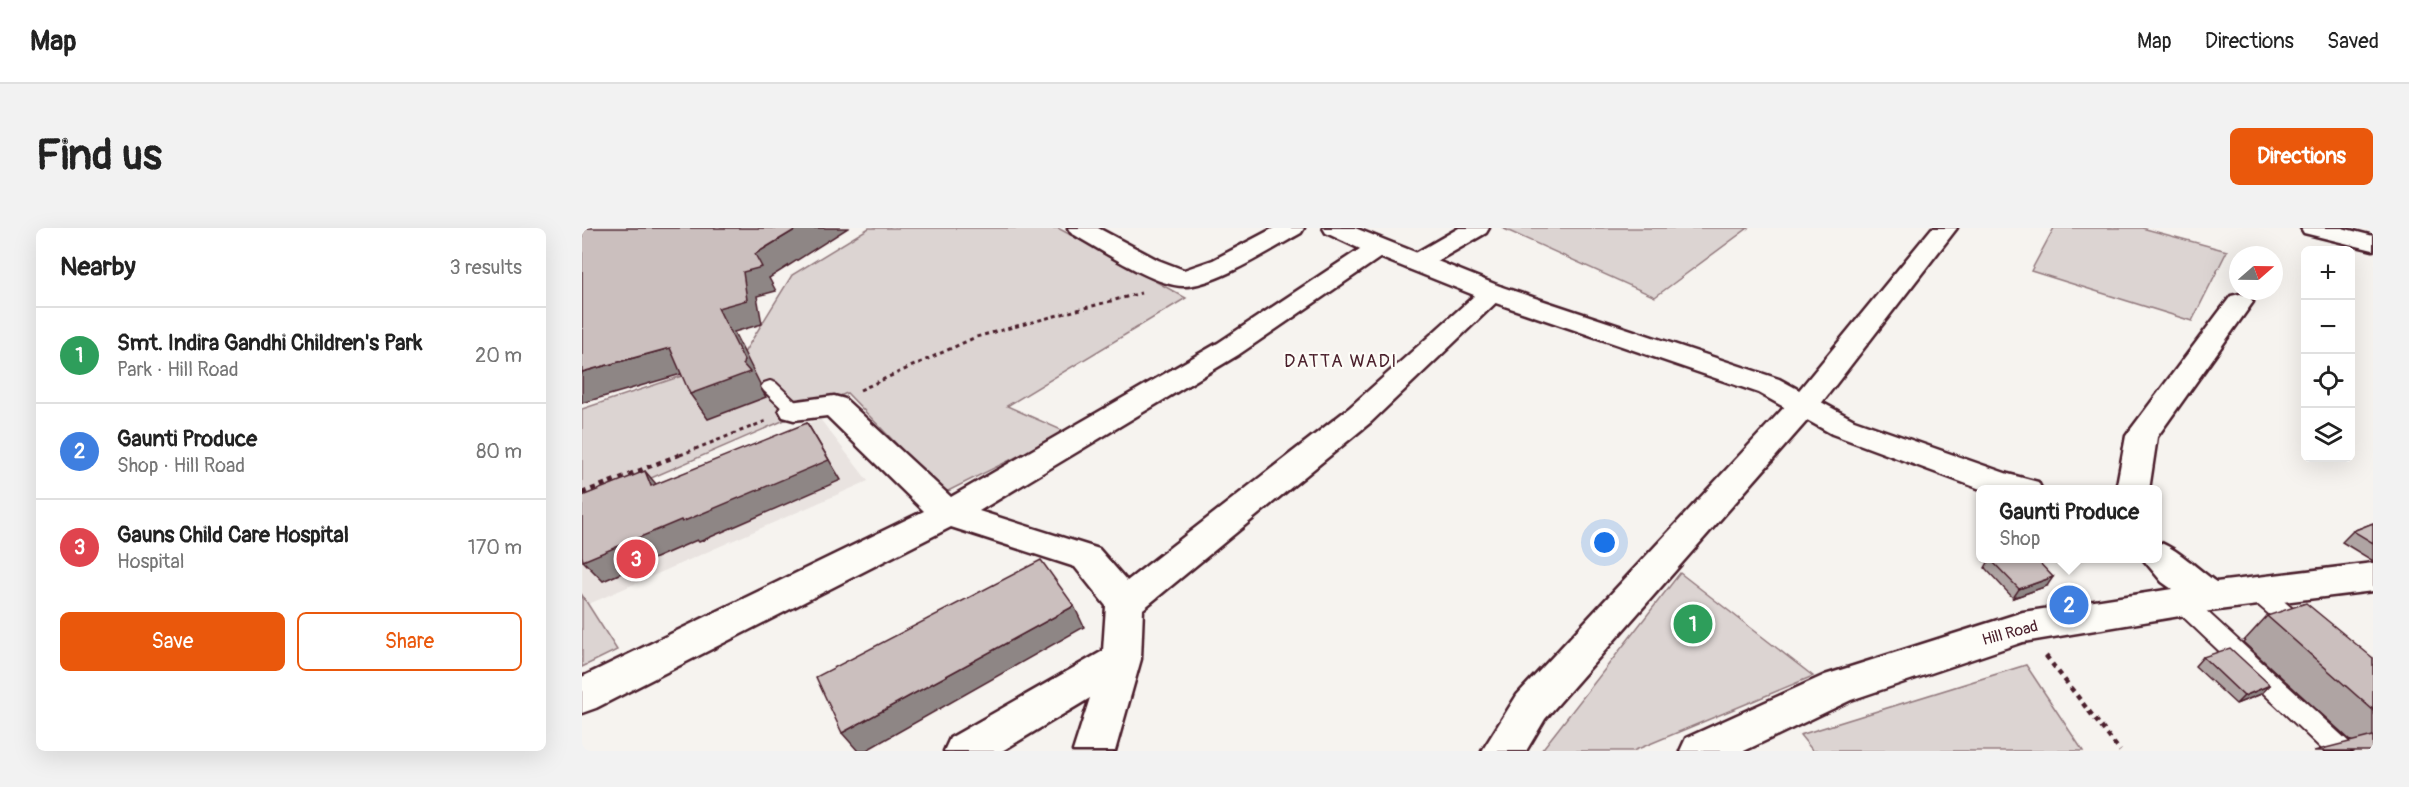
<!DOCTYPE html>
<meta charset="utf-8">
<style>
:root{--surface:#fff;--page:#f2f2f2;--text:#222;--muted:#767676;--line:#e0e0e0;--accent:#ea580c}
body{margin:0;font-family:Pangolin,sans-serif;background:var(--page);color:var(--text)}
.controls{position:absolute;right:18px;top:18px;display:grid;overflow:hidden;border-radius:9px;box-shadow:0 6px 24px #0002}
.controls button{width:54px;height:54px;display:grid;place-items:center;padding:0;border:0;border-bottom:2px solid var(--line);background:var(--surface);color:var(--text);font:30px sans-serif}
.compass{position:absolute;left:1647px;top:18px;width:54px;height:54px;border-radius:50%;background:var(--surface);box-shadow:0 6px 24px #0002;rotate:70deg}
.you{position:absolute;left:1023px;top:315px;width:21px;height:21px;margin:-15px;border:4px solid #fff;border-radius:50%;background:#1a73e8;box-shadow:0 0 0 9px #1a73e833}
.badge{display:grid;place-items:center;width:39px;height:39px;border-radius:50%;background:var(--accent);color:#fff;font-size:20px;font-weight:700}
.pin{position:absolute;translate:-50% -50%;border:3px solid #fff;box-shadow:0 2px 6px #0006}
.popup{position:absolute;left:1394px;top:257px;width:186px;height:78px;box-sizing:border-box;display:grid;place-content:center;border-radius:9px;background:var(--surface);filter:drop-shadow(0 2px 4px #0005);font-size:20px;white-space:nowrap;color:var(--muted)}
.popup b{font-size:22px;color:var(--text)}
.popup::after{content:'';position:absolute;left:50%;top:100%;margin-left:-12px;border:12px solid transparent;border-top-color:var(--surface)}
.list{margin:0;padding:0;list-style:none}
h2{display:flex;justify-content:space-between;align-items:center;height:78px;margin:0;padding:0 24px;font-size:26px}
h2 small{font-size:20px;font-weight:400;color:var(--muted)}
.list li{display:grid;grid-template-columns:39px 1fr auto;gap:18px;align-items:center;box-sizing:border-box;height:96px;padding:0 24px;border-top:2px solid var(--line)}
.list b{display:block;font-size:22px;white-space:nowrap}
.list p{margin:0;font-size:20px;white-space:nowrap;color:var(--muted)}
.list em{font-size:20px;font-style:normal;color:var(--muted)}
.actions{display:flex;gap:12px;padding:18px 24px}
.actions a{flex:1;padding:14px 0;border:2px solid var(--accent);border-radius:9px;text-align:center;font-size:21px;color:var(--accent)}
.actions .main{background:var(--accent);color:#fff}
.icon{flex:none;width:33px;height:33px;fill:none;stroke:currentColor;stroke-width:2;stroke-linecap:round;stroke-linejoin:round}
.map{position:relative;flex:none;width:1791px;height:523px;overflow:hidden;border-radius:9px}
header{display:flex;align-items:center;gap:36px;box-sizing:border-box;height:84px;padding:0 30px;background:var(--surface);border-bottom:2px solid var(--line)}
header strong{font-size:28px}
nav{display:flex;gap:33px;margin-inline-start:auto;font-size:21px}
.intro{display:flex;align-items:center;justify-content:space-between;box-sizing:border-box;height:144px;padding:0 36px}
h1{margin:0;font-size:42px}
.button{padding:15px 27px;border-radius:9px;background:var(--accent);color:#fff;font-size:21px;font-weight:700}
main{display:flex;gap:36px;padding:0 36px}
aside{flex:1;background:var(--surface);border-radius:9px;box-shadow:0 6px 24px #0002}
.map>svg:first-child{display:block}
.built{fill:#e9e3e0}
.green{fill:#dcd4d2;stroke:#937a7e;stroke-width:1.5}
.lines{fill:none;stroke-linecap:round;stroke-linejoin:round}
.lane-casing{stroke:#4a1f2b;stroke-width:4}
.street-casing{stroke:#4a1f2b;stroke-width:5}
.secondary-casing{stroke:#4a1f2b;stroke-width:5}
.path-far1{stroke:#4a1f2b;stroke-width:3;stroke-dasharray:4 4;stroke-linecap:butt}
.path{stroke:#4a1f2b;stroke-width:4.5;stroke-dasharray:5 5;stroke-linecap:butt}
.lane{fill:#fdfcf7;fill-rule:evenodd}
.street{fill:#fdfcf7;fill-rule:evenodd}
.secondary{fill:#fdfcf7;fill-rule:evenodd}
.wall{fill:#afa4a3;stroke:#4a1f2b;stroke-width:1.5}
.shaded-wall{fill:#8e8685;stroke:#4a1f2b;stroke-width:1.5}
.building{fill:#cbbfbe;stroke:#4a1f2b;stroke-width:1.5}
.labels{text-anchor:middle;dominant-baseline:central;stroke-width:4.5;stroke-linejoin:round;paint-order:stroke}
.street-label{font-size:16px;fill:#4a1f2b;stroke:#fdfcf7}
.neighbourhood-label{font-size:18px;letter-spacing:1.5px;fill:#4a1f2b;stroke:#fdfcf7}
</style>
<header>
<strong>Map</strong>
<nav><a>Map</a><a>Directions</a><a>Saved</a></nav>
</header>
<div class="intro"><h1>Find us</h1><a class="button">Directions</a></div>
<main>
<aside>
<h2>Nearby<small>3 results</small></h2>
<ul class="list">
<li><span class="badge" style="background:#2e9e5b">1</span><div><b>Smt. Indira Gandhi Children's Park</b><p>Park · Hill Road</p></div><em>20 m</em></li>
<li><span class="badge" style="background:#3f7fe0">2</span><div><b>Gaunti Produce</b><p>Shop · Hill Road</p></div><em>80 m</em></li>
<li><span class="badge" style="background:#e0444e">3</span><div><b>Gauns Child Care Hospital</b><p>Hospital</p></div><em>170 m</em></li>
</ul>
<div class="actions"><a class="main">Save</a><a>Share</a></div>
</aside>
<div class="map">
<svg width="1791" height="523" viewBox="0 0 1791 523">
<rect width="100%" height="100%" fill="#f6f3ef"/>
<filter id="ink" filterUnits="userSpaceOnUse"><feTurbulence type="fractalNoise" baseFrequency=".0167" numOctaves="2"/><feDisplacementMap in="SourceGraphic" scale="12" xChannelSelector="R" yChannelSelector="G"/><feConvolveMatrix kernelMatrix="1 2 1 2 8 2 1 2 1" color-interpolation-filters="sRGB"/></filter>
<g filter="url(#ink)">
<path class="built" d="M238 191 286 253 0 379V284Z"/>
<path class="green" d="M287 0H476L604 70 425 178 484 204 362 265 265 165 0 280V181L160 128 210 47Z
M920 0H1166L1073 69Z
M1472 0H1560L1645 23 1610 93 1449 43Z
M1098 345 1231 448 1051 523H959Z
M0 367 35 422 0 439Z
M1444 437 1501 523H1231L1218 507Z"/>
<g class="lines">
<defs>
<path id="lane" d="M188 153 194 155 218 178 221 182 218 186H206L182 163 179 159 182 155Z
M1675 355 1683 357 1726 394 1729 400 1726 406 1718 409 1710 406 1667 369 1664 363 1667 357Z
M1599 364 1607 367 1768 515 1771 523H1742L1591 379 1588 373 1591 367Z"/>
<path id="street" d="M486 0H516L576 32 602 42 631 32 692 0H722L719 5C690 21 634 58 601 58 572 58 516 20 489 5Z
M877 0H907L904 5 843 40 834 43 825 40 821 35 825 30Z
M1350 0H1375L1231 186 963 491 944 523H900L935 467 1209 172Z
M1719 0H1760L1791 8V22L1722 5Z
M796 13 805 15 808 20 805 25 656 127 397 283 517 321 545 353 767 180 902 59 911 57 920 59 924 65 789 194 561 381 559 431 533 523H491L508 470 420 523H362L368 510 521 423 524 378 493 339 369 299 14 480 0 485V449L342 283 245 188 212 192 201 189 197 182 201 175 252 168 263 171 369 269 636 115 787 15Z
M1658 66 1667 68 1671 74 1575 209 1567 262H1534L1544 208 1549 201 1649 68Z"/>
<path id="secondary" d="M741 0H773L920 59 1197 151 1272 192 1426 246 1456 254 1460 262H1401L1250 206 1177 165 902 71 787 25 744 5Z
M1576 314C1593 319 1617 342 1634 354L1791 335V363L1628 383 1441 414 1269 472 1162 523H1098L1104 510 1243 447 1441 384 1590 361 1580 354 1560 330H1576Z"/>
</defs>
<use href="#lane" class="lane-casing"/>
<use href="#street" class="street-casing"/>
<use href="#secondary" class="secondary-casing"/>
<path class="path-far1" d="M278 162 394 109 559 65
M98 227 184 193"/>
<path class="path" d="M0 265 102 225
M1464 428 1538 523"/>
<use href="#lane" class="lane"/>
<use href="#street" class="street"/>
<use href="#secondary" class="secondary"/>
</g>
<path class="wall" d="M1791 295V333L1760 314 1771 303Z
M1408 331 1465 358 1431 370 1403 340Z
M1685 388 1791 430V523L1769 513 1661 414Z
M1621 429 1688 457 1679 466 1654 476 1613 438Z"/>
<path class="shaded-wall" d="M216 0H266L187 50 194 63 175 68 180 96 152 104 178 156V159L184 169 126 191 108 166 161 136 136 80 173 26Z
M88 120 106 144 0 175V144Z
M225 195 259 252 117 314 115 312 21 353 1 333Z
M63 243 80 263 69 258Z
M1471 349 1465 358 1431 370 1437 361Z
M492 378 502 399 283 523H276L260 505Z
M1688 457 1679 466 1654 476 1662 468Z"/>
<path class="building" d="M0 0H216L173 26 180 39 161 44 165 72 136 80 162 132 161 136 168 144 108 166 88 120 0 144Z
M225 195 247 232 100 294 99 292 1 333 0 328V268L63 243 69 258Z
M1791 295V315L1771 303Z
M1410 330H1453L1471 349 1437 361 1408 331Z
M459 332 492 378 260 505 234 449Z
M1724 375 1791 430V482L1685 388Z
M1648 420 1688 457 1662 468 1621 429Z
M1791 508V523H1732Z"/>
</g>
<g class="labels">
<g class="street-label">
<text transform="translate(1428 405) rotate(-15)">Hill Road</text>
</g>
<g class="neighbourhood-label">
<text x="759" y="133">DATTA WADI</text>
</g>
</g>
</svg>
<div class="controls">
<button>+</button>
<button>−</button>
<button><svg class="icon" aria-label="locate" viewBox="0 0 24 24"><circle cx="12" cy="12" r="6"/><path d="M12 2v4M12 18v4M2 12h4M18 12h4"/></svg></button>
<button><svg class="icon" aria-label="layers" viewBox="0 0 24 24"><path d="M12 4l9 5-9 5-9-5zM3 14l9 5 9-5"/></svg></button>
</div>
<svg class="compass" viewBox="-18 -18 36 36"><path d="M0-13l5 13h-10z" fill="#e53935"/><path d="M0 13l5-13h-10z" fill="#767676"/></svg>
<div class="you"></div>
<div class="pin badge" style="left:1111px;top:396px;background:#2e9e5b">1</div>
<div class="pin badge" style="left:1487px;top:377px;background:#3f7fe0">2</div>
<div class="popup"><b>Gaunti Produce</b>Shop</div>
<div class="pin badge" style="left:54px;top:331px;background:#e0444e">3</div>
</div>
</main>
